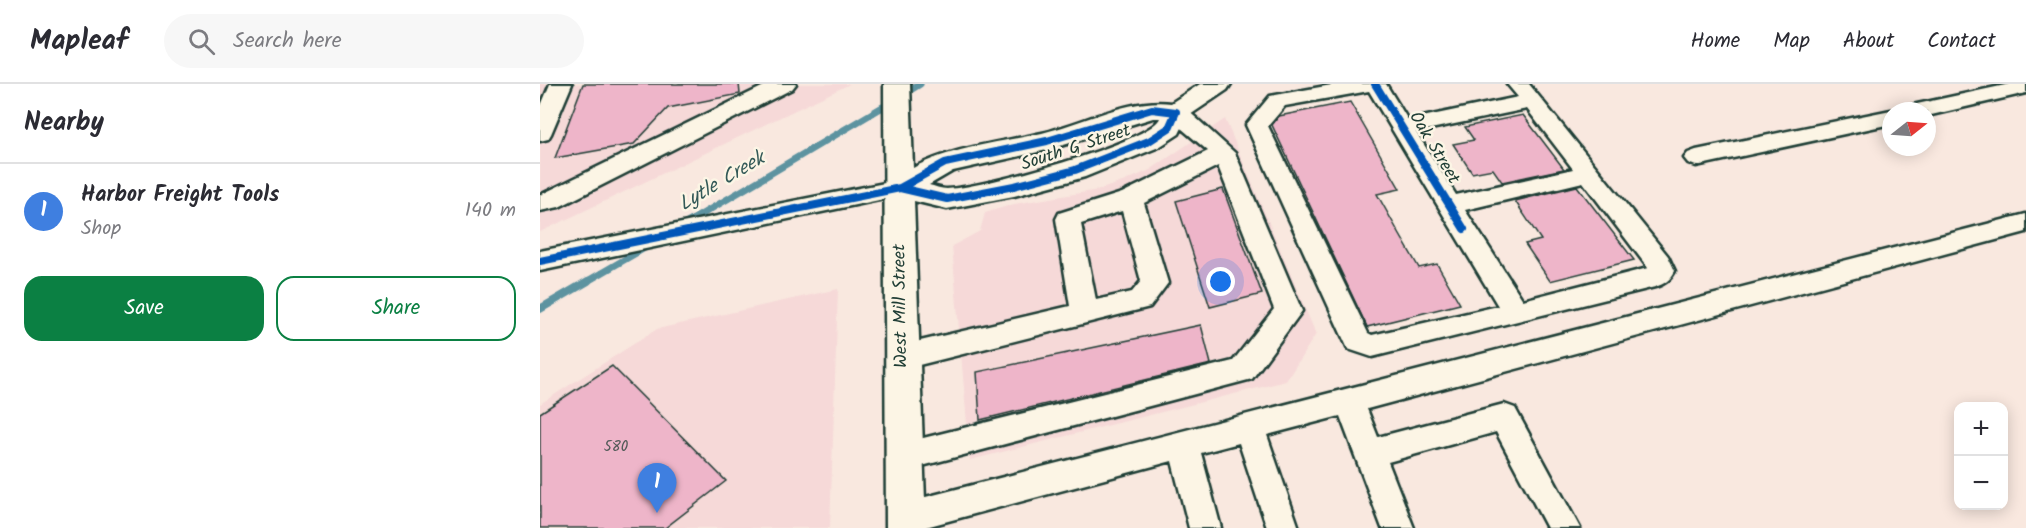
<!DOCTYPE html>
<meta charset="utf-8">
<style>
:root{--surface:#fff;--page:#f7f7f7;--text:#2b2b33;--muted:#7c7c81;--line:#e1e1e2;--accent:#0b8043}
body{margin:0;font-family:Kalam,sans-serif;background:var(--page);color:var(--text)}
.controls{position:absolute;right:18px;bottom:18px;display:grid;overflow:hidden;border-radius:12px;box-shadow:0 3px 15px #0003}
.controls button{width:54px;height:54px;display:grid;place-items:center;padding:0;border:0;border-bottom:2px solid var(--line);background:var(--surface);color:var(--text);font:30px sans-serif}
.compass{position:absolute;left:1342px;top:18px;width:54px;height:54px;border-radius:50%;background:var(--surface);box-shadow:0 3px 15px #0003;rotate:73deg}
.you{position:absolute;left:681px;top:198px;width:21px;height:21px;margin:-15px;border:4px solid #fff;border-radius:50%;background:#1a73e8;box-shadow:0 0 0 9px #1a73e833}
.badge{display:grid;place-items:center;width:39px;height:39px;border-radius:50%;background:var(--accent);color:#fff;font-size:20px;font-weight:700}
.pin{position:absolute;translate:-50% -50px;filter:drop-shadow(0 2px 3px #0008)}
.pin::after{content:'';position:absolute;top:32px;width:21px;height:18px;background:inherit;clip-path:polygon(0 0,100% 0,50% 100%)}
.list{margin:0;padding:0;list-style:none}
h2{display:flex;justify-content:space-between;align-items:center;height:78px;margin:0;padding:0 24px;font-size:26px}
h2 small{font-size:20px;font-weight:400;color:var(--muted)}
.list li{display:grid;grid-template-columns:39px 1fr auto;gap:18px;align-items:center;box-sizing:border-box;height:96px;padding:0 24px;border-top:2px solid var(--line)}
.list b{display:block;font-size:22px;white-space:nowrap}
.list p{margin:0;font-size:20px;white-space:nowrap;color:var(--muted)}
.list em{font-size:20px;font-style:normal;color:var(--muted)}
.actions{display:flex;gap:12px;padding:18px 24px}
.actions a{flex:1;padding:14px 0;border:2px solid var(--accent);border-radius:18px;text-align:center;font-size:21px;color:var(--accent)}
.actions .main{background:var(--accent);color:#fff}
.icon{flex:none;width:33px;height:33px;fill:none;stroke:currentColor;stroke-width:2;stroke-linecap:round;stroke-linejoin:round}
.map{position:relative;flex:none;width:1486px;height:444px;overflow:hidden}
header{display:flex;align-items:center;gap:36px;box-sizing:border-box;height:84px;padding:0 30px;background:var(--surface);border-bottom:2px solid var(--line)}
header strong{font-size:28px}
nav{display:flex;gap:33px;margin-inline-start:auto;font-size:21px}
.search{width:420px;height:54px;background:var(--page);display:flex;align-items:center;gap:15px;box-sizing:border-box;padding:0 21px;border-radius:33px;color:var(--muted);font-size:22px}
main{display:flex}
aside{flex:1;background:var(--surface)}
.map>svg:first-child{display:block}
.built{fill:#f6d9d8}
.lines{fill:none;stroke-linecap:round;stroke-linejoin:round}
.stream-far1{stroke:#5d93a0;stroke-width:7}
.stream{stroke:#5d93a0;stroke-width:8}
.building{fill:#eeb5c9;stroke:#1f3d34;stroke-width:1.5}
.minor-casing{stroke:#1f3d34;stroke-width:5}
.major-casing{stroke:#1f3d34;stroke-width:5}
.minor{fill:#fcf5e5;fill-rule:evenodd}
.major{fill:#fcf5e5;fill-rule:evenodd}
.cycleway-casing{stroke:#fcf5e5;stroke-width:10}
.cycleway{stroke:#0057b8;stroke-width:8}
.labels{text-anchor:middle;dominant-baseline:central;stroke-width:5;stroke-linejoin:round;paint-order:stroke}
.number-label{font-size:15px;fill:#535b59}
.street-label{font-size:18px;fill:#1f3d34;stroke:#fcf5e5}
.water-label{font-size:20px;font-style:italic;fill:#345a58;stroke:#fcf5e5}
</style>
<header>
<strong>Mapleaf</strong>
<div class="search"><svg class="icon" aria-label="search" viewBox="0 0 24 24"><circle cx="10" cy="10" r="6"/><path d="M15 15l6 6"/></svg>Search here</div>
<nav><a>Home</a><a>Map</a><a>About</a><a>Contact</a></nav>
</header>
<main>
<aside>
<h2>Nearby<small></small></h2>
<ul class="list">
<li><span class="badge" style="background:#3f7fe0">1</span><div><b>Harbor Freight Tools</b><p>Shop</p></div><em>140 m</em></li>
</ul>
<div class="actions"><a class="main">Save</a><a>Share</a></div>
</aside>
<div class="map">
<svg width="1486" height="444" viewBox="0 0 1486 444">
<rect width="100%" height="100%" fill="#f9e8df"/>
<filter id="ink" filterUnits="userSpaceOnUse"><feTurbulence type="fractalNoise" baseFrequency=".0167" numOctaves="2"/><feDisplacementMap in="SourceGraphic" scale="12" xChannelSelector="R" yChannelSelector="G"/><feConvolveMatrix kernelMatrix="1 2 1 2 8 2 1 2 1" color-interpolation-filters="sRGB"/></filter>
<g filter="url(#ink)">
<path class="built" d="M0 0H310L0 148Z
M685 35 776 250 746 297 430 376 412 162 440 147 445 129 474 120 558 106 585 97 610 86Z
M298 205 290 444H0V320L117 245Z"/>
<g class="lines">
<path class="stream-far1" d="M364 10 380 0
M142 142 351 18
M46 198 108 162"/>
<path class="stream" d="M0 225 48 197"/>
</g>
<path class="building" d="M43 0H199L200 10 128 24 94 60 15 74Z
M810 18 860 105 837 110 860 151 879 184 897 180 920 220 827 243 732 41 739 32Z
M983 31 1024 85 962 98 953 85 932 89 913 60 934 56 925 43Z
M1037 102 1094 176 1010 197 985 160 1001 156 975 117Z
M683 105 722 210 670 223 636 117Z
M661 241 671 280 440 336 437 288Z
M72 282 186 397 125 444H0V329Z"/>
<g class="lines">
<defs>
<path id="minor" d="M10 0H32L11 50 8 55 0 57V24Z
M228 0H256L252 5 19 123 0 127V111Z
M797 0H846L868 36 978 13 967 0H989L1128 172 1135 187C1130 196 1125 200 1115 203L832 273 808 265 706 41 730 12ZM829 7 958 222 832 251 828 249 728 42 745 22ZM987 25 1033 85 916 111 876 48ZM1043 98 1108 184 983 216 925 126Z
M1470 0H1486V9L1387 32V27H1366L1369 22 1377 20Z
M636 21 644 23 695 69 762 227 712 295 363 387 352 383 348 373 352 363 363 359 693 277 734 225 678 82 604 119 628 199 610 223 363 285 353 281 349 273 353 265 363 261 530 222 516 135 519 129 582 109 668 67 628 33 625 28 628 23ZM582 127 601 197 592 208 556 216 541 140Z
M1351 26 1355 27H1351V40L1156 82 1148 79 1144 74 1148 69 1156 66Z
M360 96 368 98 372 104 368 110 0 187V167Z
M1486 130V148L827 325 838 353 964 320 975 324 1040 444H1007L956 348 848 378 874 444H842L800 332 727 351 759 444H727L699 359 661 369 681 444H649L632 377 382 444H355L350 433 354 422 366 418Z"/>
<path id="major" d="M344 0H370L373 84C413 63 458 59 502 49 544 39 588 14 631 19L660 0H691L687 6 647 33 639 50 619 63 545 93 474 112 407 125 374 117 386 444H346ZM613 34H620C608 60 438 105 407 105 401 105 394 102 389 101L413 87 507 66Z"/>
</defs>
<use href="#minor" class="minor-casing"/>
<use href="#major" class="major-casing"/>
<use href="#minor" class="minor"/>
<use href="#major" class="major"/>
<defs>
<path id="cycleway" d="M835 0 924 145
M612 25 636 28 629 44 609 57 535 86 474 102 407 115 360 104 405 79 507 57Z
M0 177 360 104"/>
</defs>
<use href="#cycleway" class="cycleway-casing"/>
<use href="#cycleway" class="cycleway"/>
</g>
</g>
<g class="labels">
<g class="number-label">
<text x="76" y="363">580</text>
</g>
<g class="street-label">
<text transform="translate(536 64) rotate(-18)">South G Street</text>
<text transform="translate(894 64) rotate(59)">Oak Street</text>
<text transform="translate(361 222) rotate(-91)">West Mill Street</text>
</g>
<g class="water-label">
<text transform="translate(182 98) rotate(-31)">Lytle Creek</text>
</g>
</g>
</svg>
<div class="controls">
<button>+</button>
<button>−</button>
</div>
<svg class="compass" viewBox="-18 -18 36 36"><path d="M0-13l5 13h-10z" fill="#e53935"/><path d="M0 13l5-13h-10z" fill="#7c7c81"/></svg>
<div class="you"></div>
<div class="pin badge" style="left:117px;top:429px;background:#3f7fe0">1</div>
</div>
</main>
